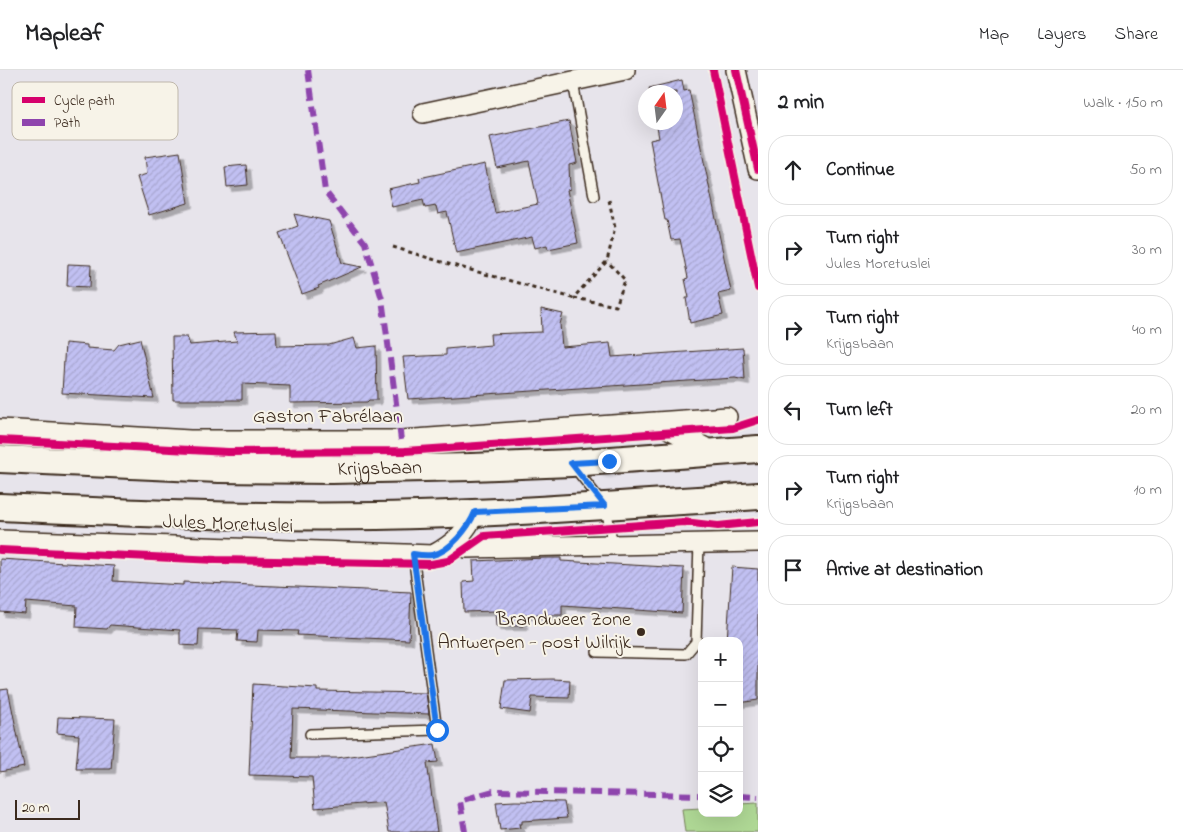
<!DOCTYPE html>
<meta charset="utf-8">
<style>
:root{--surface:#fff;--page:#f6f6f6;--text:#202124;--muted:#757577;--line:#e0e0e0}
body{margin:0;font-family:"Indie Flower",sans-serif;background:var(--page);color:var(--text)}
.controls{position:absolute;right:15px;bottom:15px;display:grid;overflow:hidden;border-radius:10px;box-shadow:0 5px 20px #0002}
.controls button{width:45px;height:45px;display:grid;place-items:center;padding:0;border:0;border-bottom:1px solid var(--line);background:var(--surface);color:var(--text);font:25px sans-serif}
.compass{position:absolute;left:638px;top:15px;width:45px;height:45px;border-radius:50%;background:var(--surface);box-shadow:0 5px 20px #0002;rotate:14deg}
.scale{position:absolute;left:15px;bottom:12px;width:65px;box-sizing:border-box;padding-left:5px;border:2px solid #3b2a1e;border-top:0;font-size:14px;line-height:18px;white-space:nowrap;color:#3b2a1e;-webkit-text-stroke:4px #f7f3e8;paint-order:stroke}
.stop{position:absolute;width:15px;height:15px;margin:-11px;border:4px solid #1a73e8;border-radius:50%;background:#fff}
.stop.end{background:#1a73e8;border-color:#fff;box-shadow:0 1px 5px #0008}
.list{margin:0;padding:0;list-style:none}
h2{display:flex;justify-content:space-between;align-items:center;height:65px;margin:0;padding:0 20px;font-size:21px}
h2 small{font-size:16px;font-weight:400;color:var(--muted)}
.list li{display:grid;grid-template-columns:32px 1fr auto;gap:15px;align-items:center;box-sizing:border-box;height:70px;margin:0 10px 10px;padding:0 10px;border:1px solid var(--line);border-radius:20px}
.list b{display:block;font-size:19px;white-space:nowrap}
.list p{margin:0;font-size:16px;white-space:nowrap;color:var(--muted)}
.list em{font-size:16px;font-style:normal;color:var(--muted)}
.icon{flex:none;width:28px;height:28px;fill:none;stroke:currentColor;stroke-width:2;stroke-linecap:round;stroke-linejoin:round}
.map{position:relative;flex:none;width:758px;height:762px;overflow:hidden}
header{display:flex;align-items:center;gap:30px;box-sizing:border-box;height:70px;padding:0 25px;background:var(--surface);border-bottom:1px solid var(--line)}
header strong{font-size:24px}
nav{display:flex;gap:28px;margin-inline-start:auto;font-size:18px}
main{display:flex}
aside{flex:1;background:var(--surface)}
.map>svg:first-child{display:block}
.green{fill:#afd895;stroke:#75815a}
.building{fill:url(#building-hatch);stroke:#3b2a1e;filter:url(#shadow)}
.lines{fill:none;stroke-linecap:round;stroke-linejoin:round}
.service-casing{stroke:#3b2a1e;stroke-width:12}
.minor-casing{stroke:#3b2a1e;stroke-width:22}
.secondary-casing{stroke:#3b2a1e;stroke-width:30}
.path{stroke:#3b2a1e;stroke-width:3;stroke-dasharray:4 4;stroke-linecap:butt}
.service{stroke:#f7f3e8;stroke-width:9}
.minor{stroke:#f7f3e8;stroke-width:19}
.secondary{stroke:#f7f3e8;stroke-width:26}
.quiet{stroke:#8e44ad;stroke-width:6;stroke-dasharray:12 6;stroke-linecap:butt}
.cycleway-casing{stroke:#f7f3e8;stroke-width:11}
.cycleway{stroke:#d6006c;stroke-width:8}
.route{stroke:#1a73e8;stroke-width:6}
.poi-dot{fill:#3b2a1e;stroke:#f7f3e8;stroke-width:2}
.labels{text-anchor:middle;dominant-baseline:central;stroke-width:4;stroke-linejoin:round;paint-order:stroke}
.street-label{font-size:20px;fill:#3b2a1e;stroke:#f7f3e8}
.poi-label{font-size:20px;fill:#3b2a1e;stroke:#f7f3e8;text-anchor:end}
.key{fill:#f7f3e8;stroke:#bfb7ab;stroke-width:1}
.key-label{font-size:14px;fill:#3b2a1e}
</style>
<header>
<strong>Mapleaf</strong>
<nav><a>Map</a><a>Layers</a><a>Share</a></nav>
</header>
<main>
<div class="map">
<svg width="758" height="762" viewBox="0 0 758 762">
<defs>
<pattern id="building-hatch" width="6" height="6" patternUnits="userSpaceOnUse" patternTransform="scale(1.25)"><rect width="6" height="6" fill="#c1c0f2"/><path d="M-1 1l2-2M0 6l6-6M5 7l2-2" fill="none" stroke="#a7a5cf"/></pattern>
<filter id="shadow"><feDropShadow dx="4.5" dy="4.5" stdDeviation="0" flood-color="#0004"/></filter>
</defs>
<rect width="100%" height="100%" fill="#e7e4eb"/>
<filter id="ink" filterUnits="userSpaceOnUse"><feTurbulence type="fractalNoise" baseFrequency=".02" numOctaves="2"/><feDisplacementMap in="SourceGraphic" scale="10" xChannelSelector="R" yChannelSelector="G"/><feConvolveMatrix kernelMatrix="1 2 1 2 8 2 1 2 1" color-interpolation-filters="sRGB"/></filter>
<g filter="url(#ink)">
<path class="green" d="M758 733V762H685L682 739 702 738V743H739V734Z"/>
<path class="building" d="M682 10 684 21 689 20 731 221 718 224 723 245 690 253 686 228H689L685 209 688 208 680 169 671 170 667 150H665L650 70 659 68 656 52H676V22H650L649 18Z
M569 51 577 93 569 95 570 119 567 120 578 173 548 179 547 175 535 178 532 167 456 183 447 142 438 144 436 136 425 138 423 130 392 137 388 119 420 112 419 108 485 94 495 143 538 134 529 91 497 98 490 67Z
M180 82 188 133 149 145 137 107 147 104 145 87Z
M246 95 248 115 227 117 225 97Z
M294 144 329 151 342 193 362 197 318 216 319 218 302 224 279 163 298 156Z
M68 194 91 195 90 217 67 216Z
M541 239 563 244 560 254 562 277 610 273 612 287 743 278 745 310 735 308 408 329 403 287 446 285V279L491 275 490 264 542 262Z
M276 261 277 276 329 275 354 268 357 278 376 276 377 330H369L367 332 290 333V316L242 314V330H173L172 267H187L190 275 237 271 234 262Z
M140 269 154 328 62 323 65 273 87 275V278L114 280 119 274Z
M546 488H561V491L684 498 682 543 562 535V545H523V556H496L495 541 464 542 463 512 474 511 473 491Z
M0 489 114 496 113 511 183 515V512L411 522 409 570 297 565 298 561 258 560 257 572 237 571 238 560 199 559 198 576 180 575V560L110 555 107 559 76 557 77 536 26 532 25 544 0 542Z
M732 497 758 499V630L739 633V571H727Z
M553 609 570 610 569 628 532 627 530 643 501 639 505 610Z
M253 614 317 618V621L426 623 429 644 293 639 291 688H337L435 674 438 692 427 693 437 762H389L384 732 315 738 312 707 249 705Z
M8 619 24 697 0 702V620Z
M58 647 115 649 111 699H76L79 665 57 663Z
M515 731 564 732 567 748 522 751V754H519L520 758 500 760 496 732Z"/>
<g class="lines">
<defs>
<path id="service" d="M573 12 594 126
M574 397 605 436 610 457 612 475
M597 582 686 584 696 572 699 473
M310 664 437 660 413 485"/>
<path id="minor" d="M736 0 758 99
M423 43 625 0
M656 352 727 347
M0 359 190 370H401L655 352 714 382
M0 470 433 485C453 474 466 463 475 442
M452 475 466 478 758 472"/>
<g id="secondary">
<path id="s1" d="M0 389 219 399 332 400 471 397 571 393 758 379"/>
<path d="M0 437C126 443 252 448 377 446 504 444 631 434 758 426"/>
</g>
</defs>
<use href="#service" class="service-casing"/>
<use href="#minor" class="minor-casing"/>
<use href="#secondary" class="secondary-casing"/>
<path class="path" d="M393 177 445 193 573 228 607 191 615 158 609 130
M574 228 616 236 625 210 607 191"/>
<use href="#service" class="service"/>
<use href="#minor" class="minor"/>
<use href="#secondary" class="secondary"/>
<path class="quiet" d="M308 0 325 121 365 173 382 229 401 370
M739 726 758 727
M465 762 460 731 493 721 702 725"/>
<defs>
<path id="cycleway" d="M713 0 758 218
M736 0 758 99
M0 370 228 382 405 381 733 358 758 350
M0 480 216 490 431 494 448 491 484 466 684 452 718 456 758 452"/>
</defs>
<use href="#cycleway" class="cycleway-casing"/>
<use href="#cycleway" class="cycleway"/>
</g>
</g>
<g class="lines" filter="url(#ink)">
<path class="route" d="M437 660 413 484C419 485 426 486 432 485 450 482 469 457 475 442L605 436 571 393 609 391"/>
</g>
<circle class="poi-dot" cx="641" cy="562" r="5"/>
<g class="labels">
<g class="street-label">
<text x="328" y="347">Gaston Fabrélaan</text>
<text stroke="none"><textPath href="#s1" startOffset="380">Krijgsbaan</textPath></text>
<text transform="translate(228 455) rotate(2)">Jules Moretuslei</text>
</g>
<g class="poi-label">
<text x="631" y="550">Brandweer Zone<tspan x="631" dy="23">Antwerpen - post Wilrijk</tspan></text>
</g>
</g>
<rect x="12" y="12" width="166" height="58" rx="8" class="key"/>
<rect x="22" y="27" width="23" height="6" fill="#d6006c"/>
<rect x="22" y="49" width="23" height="7" fill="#8e44ad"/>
<g class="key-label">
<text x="54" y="35">Cycle path</text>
<text x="54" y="57">Path</text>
</g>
</svg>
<div class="controls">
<button>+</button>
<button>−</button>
<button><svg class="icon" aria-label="locate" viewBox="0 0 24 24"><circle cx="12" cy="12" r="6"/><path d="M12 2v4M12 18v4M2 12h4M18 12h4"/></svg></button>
<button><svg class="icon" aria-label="layers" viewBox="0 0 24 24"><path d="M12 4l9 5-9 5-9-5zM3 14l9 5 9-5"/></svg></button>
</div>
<svg class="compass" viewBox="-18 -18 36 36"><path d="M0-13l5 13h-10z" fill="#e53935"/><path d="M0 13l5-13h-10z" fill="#757577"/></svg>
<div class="scale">20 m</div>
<div class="stop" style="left:437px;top:660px"></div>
<div class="stop end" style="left:609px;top:391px"></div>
</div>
<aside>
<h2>2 min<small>Walk · 150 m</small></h2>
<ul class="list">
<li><svg class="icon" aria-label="ahead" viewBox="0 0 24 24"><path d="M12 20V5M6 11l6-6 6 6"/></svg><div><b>Continue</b></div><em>50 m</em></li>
<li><svg class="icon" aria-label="right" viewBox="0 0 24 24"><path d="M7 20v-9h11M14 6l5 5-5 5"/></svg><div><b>Turn right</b><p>Jules Moretuslei</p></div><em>30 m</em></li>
<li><svg class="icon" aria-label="right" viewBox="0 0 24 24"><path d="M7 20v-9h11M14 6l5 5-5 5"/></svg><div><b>Turn right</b><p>Krijgsbaan</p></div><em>40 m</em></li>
<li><svg class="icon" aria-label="left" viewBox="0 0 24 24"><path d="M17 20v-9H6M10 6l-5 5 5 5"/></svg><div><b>Turn left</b></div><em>20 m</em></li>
<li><svg class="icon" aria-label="right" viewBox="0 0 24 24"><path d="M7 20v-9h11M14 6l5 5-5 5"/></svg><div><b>Turn right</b><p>Krijgsbaan</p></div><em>10 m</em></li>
<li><svg class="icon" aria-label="arrive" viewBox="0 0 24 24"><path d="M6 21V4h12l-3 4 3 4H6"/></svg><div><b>Arrive at destination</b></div></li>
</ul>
</aside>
</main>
